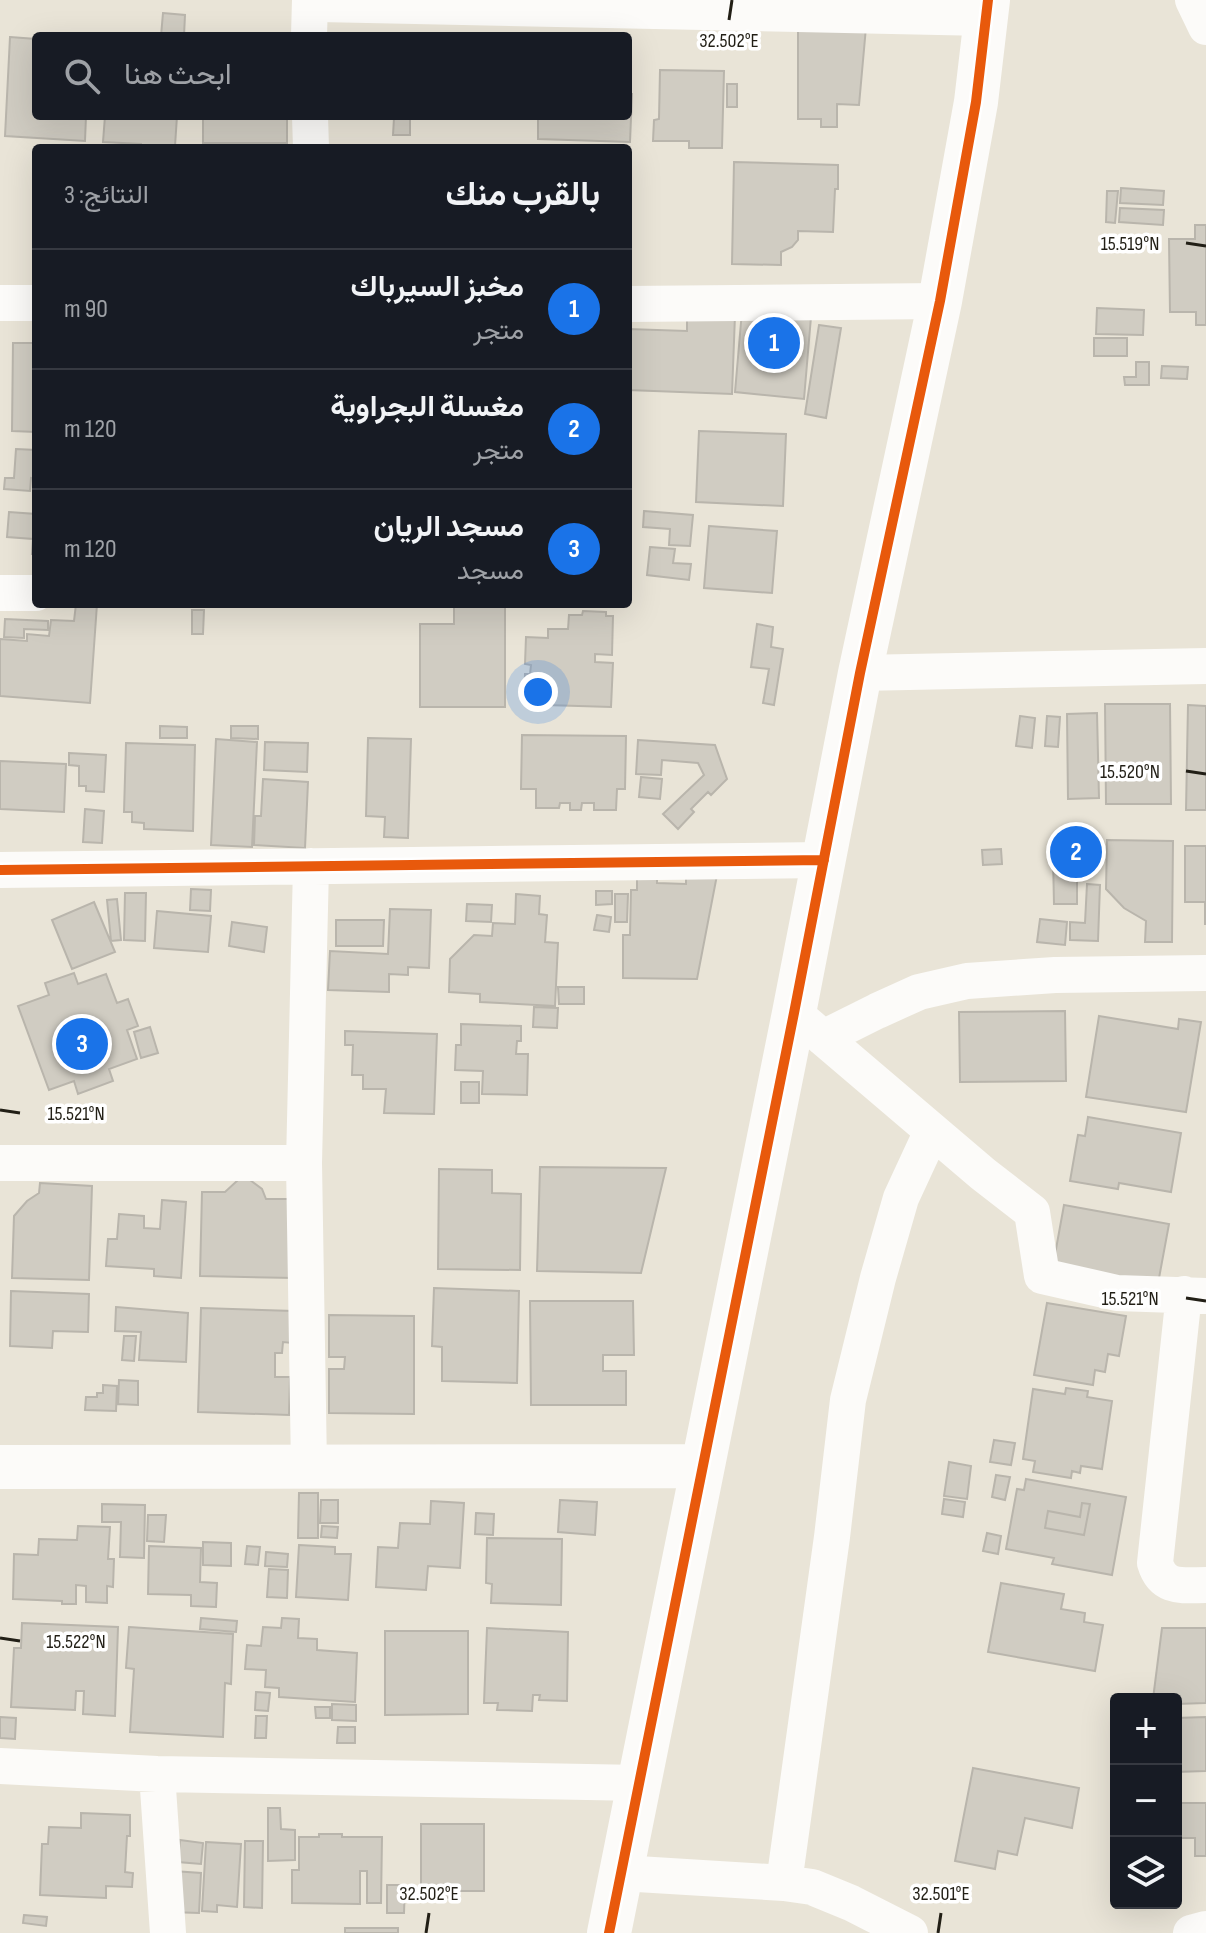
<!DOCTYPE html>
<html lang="ar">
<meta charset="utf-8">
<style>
:root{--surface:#171b24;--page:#242831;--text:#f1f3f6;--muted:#9ea1a6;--line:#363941;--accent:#1a73e8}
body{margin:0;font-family:"Sofia Sans Condensed",Vazirmatn,sans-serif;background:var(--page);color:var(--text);direction:rtl}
.controls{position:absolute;right:24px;bottom:24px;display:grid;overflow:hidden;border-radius:8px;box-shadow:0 8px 32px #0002}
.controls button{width:72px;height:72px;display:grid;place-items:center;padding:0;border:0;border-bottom:2px solid var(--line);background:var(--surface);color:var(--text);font:40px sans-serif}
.you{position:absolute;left:538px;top:692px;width:28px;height:28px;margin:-20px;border:6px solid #fff;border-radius:50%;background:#1a73e8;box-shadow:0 0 0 12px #1a73e833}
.badge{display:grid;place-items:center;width:52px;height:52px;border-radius:50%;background:var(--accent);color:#fff;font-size:26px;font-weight:700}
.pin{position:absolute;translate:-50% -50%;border:4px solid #fff;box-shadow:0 2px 8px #0006}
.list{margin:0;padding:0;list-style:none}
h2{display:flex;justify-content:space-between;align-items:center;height:104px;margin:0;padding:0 32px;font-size:34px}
h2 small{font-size:26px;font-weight:400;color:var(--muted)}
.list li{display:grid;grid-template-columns:52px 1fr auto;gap:24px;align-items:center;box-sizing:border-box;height:120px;padding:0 32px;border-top:2px solid var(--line)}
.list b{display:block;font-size:30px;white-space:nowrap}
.list p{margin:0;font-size:26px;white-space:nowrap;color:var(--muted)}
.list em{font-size:26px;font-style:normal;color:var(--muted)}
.icon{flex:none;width:44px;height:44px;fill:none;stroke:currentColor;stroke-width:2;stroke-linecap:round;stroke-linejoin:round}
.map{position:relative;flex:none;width:1206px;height:1933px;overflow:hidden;direction:ltr}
.search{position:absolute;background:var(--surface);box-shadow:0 8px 32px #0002;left:32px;top:32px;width:600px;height:88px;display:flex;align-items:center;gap:20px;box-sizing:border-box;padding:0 28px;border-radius:8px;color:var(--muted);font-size:30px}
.panel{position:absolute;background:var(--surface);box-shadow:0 8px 32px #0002;left:32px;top:144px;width:600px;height:464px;border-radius:8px;direction:rtl}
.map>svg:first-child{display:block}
.building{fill:#d0ccc2;stroke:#b9b5ac;stroke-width:2;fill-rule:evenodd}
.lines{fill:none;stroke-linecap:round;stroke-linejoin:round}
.street{stroke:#fcfbf9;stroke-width:36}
.secondary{stroke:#fcfbf9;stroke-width:44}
.cycleway-casing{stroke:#fff;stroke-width:15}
.cycleway{stroke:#e8590c;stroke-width:10}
.ticks{fill:none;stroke:#221f16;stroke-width:3}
.ticks-label{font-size:20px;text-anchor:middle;fill:#221f16;stroke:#fff;stroke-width:7;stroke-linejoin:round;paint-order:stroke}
</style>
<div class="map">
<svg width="1206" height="1933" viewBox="0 0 1206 1933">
<rect width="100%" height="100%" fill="#e9e4d7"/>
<path class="building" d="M163 13 185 15 184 36H161Z
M798 27H866L859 105 837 104V127H821V119H798Z
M10 37 36 39V116H86L85 141 5 136Z
M660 70 724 71 722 148H689V141H653L654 120 659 119Z
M727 84H737V107H727Z
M628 94H632L630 142 538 139V116H628Z
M105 116H177L175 146H158V148H141V144L103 142Z
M203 116H287V143H203Z
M328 116H410V135H393L394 118Z
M553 145 613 146V148H553Z
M734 162 838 165V189H835L833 232 798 231V240L792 247 781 252V265L732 264Z
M1121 188 1164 191 1163 205 1120 203Z
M1107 191H1118L1115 223 1106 222Z
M1120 208 1164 210 1163 225 1119 222Z
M1195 225H1206V325H1196V312H1170L1169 239H1195Z
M1097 308 1144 310 1143 335 1096 334Z
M742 311 811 317 804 399 735 392Z
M687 314 735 315 732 394 628 390V329L687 331Z
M819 325 841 328 826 418 805 414Z
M1094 338H1127V356H1094Z
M13 343H36V432L12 431Z
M1136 362H1149V385H1125L1124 377H1136Z
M1162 366 1188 367 1187 379 1161 378Z
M699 431 786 434 783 506 696 502Z
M16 449 36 450V479L31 478 30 491 4 489 5 478H14Z
M644 511 693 515 690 546 669 545 670 529 643 527Z
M9 512 36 514V554H32L33 539 7 537Z
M709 526 777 531 772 593 704 588Z
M650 547 675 549 673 563 691 564 689 580 647 575Z
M76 604H97L90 703 0 696V639L27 641V634L49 636 51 620 74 621Z
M454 605H505V707H420V624H454Z
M192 610H204L203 634H192Z
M583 611 606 612V616H613L612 655 595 654V662L613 663 611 707 546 705V700L524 699 525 674H530L531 665 525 664 526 637 548 638V629H568L569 615H582Z
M5 619 48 621V630L24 629V638L4 637Z
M757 624 773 627 771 647 783 649 774 705 763 703 769 669 751 667Z
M1105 704H1170L1171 804H1106Z
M1188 705 1206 706V810H1186Z
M1097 713 1099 798 1068 799 1067 714Z
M1020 716 1035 718 1032 748 1016 746Z
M1047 716 1060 717 1058 747 1045 746Z
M160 726 187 727V738H160Z
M231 726H258V739L231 738Z
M522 735 626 736 625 789H617L616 810H594V803H582L581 810H570V803H560L559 808H536V789H521Z
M368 738 411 739 408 838 384 837 385 817 366 816Z
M216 739 257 742 252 847 211 845Z
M638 740 715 745 727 779 711 795 708 792 691 809 694 812 678 829 663 814 704 775 698 763 662 760 661 775 636 774Z
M265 742 308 743 307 772 264 770Z
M126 743 195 745 193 831 144 829V823L132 822V812H124Z
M69 753 106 755 104 792 86 791V786H79V766L69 765Z
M0 761 66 764 64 812 0 809Z
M641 777 662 779 660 799 639 797Z
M263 779 308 782 305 848 254 845 255 816H261Z
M85 809 104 811 102 843 83 842Z
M1107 840 1173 841 1172 942H1145L1146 921 1124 908 1106 889Z
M1185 846H1206V924H1205V902H1185Z
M1081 847H1098L1097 869H1080Z
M1001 849 1002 864 983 865 982 850Z
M1077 856V904H1054L1053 857Z
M717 875 697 979 623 978V935H630L631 890H637V876H657V883L686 884V876Z
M1087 884 1100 885 1098 941 1070 940V922L1085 923Z
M191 889 211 890 210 911 190 910Z
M596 891H612V904L596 905Z
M125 893H146L145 941 124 940Z
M516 894 540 896 539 914 547 915 545 942 558 943 555 1006 480 1002V994L449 992 450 959 474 935 492 936 493 923 515 924Z
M615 894H628L627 922H615Z
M117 899 121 940 111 941 107 900Z
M94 902 115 952 72 969 52 920Z
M467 904 492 905 491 922 466 921Z
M390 909 431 910 429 968 408 967V975L389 974V992L328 990 330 951 388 954Z
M157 911 211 916 208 952 154 948Z
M597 915 611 917 609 932 594 930Z
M1040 919 1067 922 1065 945 1037 942Z
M336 920H384L383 946H336Z
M232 922 267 927 264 952 229 946Z
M74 973 78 984 106 974 117 1003 128 999 138 1026 127 1030 137 1059 109 1069 113 1081 78 1094 74 1081 49 1090 18 1006 49 995 45 983Z
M558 987H584V1004H559Z
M534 1007 558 1008 557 1028 533 1027Z
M1065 1011 1066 1081 960 1082 959 1012Z
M1099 1016 1178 1029 1179 1019 1201 1022 1186 1112 1086 1097Z
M461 1024 521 1026V1041H517L516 1054H528L527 1095 482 1094 483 1071 455 1070 456 1045H461Z
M150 1027 158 1053 141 1058 134 1032Z
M345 1031 437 1034 434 1114 384 1113 386 1089H363V1075H352L353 1045H345Z
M461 1082H479V1103H461Z
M1088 1117 1181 1133 1171 1192 1119 1183 1118 1189 1070 1181 1078 1135 1085 1136Z
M540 1167 666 1168 641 1273 537 1271Z
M439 1169 492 1170V1193L521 1194 520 1270 438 1269Z
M238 1180H250L262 1189 266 1199H296L294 1278 200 1276 202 1192H225Z
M40 1183 92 1186 89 1280 12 1278 14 1216 27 1201 39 1193Z
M162 1200 186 1202 181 1278 154 1276V1269L106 1266 108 1239H117L119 1214 144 1216V1228L160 1229Z
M1064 1205 1169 1224 1157 1289 1052 1271Z
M434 1288 519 1291 517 1383 442 1381V1347L432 1346Z
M11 1291 89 1294 88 1332 53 1331 52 1348 10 1346Z
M530 1301H633L634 1355H603V1371H626V1405H531Z
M1047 1303 1126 1316 1119 1356 1108 1354 1105 1372 1095 1370 1093 1385 1034 1375Z
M116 1307 188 1313 186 1362 139 1360 141 1332 115 1331Z
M201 1308 293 1311 292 1343 283 1342 282 1353H275V1377H290L289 1415 198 1412Z
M329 1315 414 1316V1414L329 1413V1369H344L345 1357H329Z
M124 1336H136L134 1361 122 1360Z
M119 1380 138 1381V1405L118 1404Z
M103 1385 117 1386 116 1411 85 1410 86 1397H97V1393H103Z
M1066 1388 1088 1391 1087 1397 1112 1401 1102 1469 1081 1466 1080 1473 1072 1471 1071 1478 1033 1472 1035 1461 1023 1459 1033 1389 1065 1394Z
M994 1440 1015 1443 1011 1465 990 1462Z
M949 1462 971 1466 967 1499 944 1496Z
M996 1475 1010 1477 1005 1500 992 1497Z
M1026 1479 1126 1497 1112 1575 1052 1564 1054 1558 1006 1549 1017 1489 1024 1490ZM1082 1503 1090 1504 1084 1535 1045 1528 1048 1511 1080 1517Z
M299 1493H318V1538H298Z
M944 1499 965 1502 963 1517 942 1514Z
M321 1500H338V1523H320Z
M560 1500 597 1502 595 1535 558 1532Z
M431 1501 464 1503 460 1568 428 1566 426 1590 376 1587 378 1547 398 1548 400 1523 430 1524Z
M1082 1503 1090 1504 1084 1535 1045 1528 1048 1511 1080 1517Z
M102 1504 145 1505 144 1558 120 1557 121 1522H102Z
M476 1513 494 1514 493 1535 475 1534Z
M148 1515H166L164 1542 147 1541Z
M78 1526 110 1527 108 1559H114L113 1587 107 1586V1603L86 1602V1586L76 1585V1604H62V1601L13 1599 14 1554 38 1555 39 1539 77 1540Z
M322 1526 338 1527 337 1538 321 1537Z
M987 1533 1001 1536 998 1554 983 1551Z
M487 1538 562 1539 561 1605 491 1603 492 1584 486 1583Z
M203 1542 231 1543V1566L203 1565Z
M299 1545 335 1547V1554H351L348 1600 296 1597Z
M149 1546 201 1548 200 1582 217 1583 216 1607 191 1606V1595L148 1594Z
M247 1546 260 1547 258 1565 245 1564Z
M266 1552 288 1554 287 1567 265 1566Z
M269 1569 288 1570 287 1598 267 1597Z
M1001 1583 1064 1594 1061 1609 1085 1613 1084 1622 1103 1625 1095 1671 988 1652Z
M201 1618 237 1621 236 1632 200 1629Z
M282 1618 299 1619 298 1638 317 1639V1650L357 1653 355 1702 279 1697V1688L265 1687 266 1670 245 1669 247 1645 261 1646 263 1627 281 1628Z
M22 1623 118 1627 115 1716 83 1714 84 1691H76L75 1710 11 1707 14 1648H21Z
M129 1627 233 1634 231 1684 225 1683 223 1737 130 1732 134 1669 126 1668Z
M487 1628 568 1632 567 1701 539 1700 540 1695H533L532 1711 497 1710 498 1703H484Z
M1162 1628H1206V1703L1176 1704V1699H1153Z
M385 1631H468V1714L385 1715Z
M256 1692 270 1693 268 1711 255 1710Z
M332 1704 356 1705V1721L332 1720Z
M315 1707H330V1718H316Z
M256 1716H267L266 1738H255Z
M0 1717 16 1718 15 1739 0 1738Z
M1206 1717V1771L1176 1772V1718Z
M338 1727H355V1743H337Z
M973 1768 1079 1788 1072 1828 1025 1818 1017 1855 998 1851 995 1869 955 1861Z
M1176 1803H1206V1856H1195V1838H1176Z
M268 1808H280L281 1829 295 1830V1860L268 1861Z
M81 1813 130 1815V1836H127L125 1872 133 1873 132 1887 106 1886V1898L40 1895 42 1844H48L49 1827 81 1828Z
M421 1824H484V1891H459V1898L421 1897Z
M319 1834H342V1837H382L381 1903H367V1871H360V1904L292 1903V1870H299V1837H319Z
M180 1840 203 1843 201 1864 178 1862Z
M245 1841H263L262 1908 244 1907Z
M206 1842 241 1844 237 1907 217 1905V1912L202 1911Z
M173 1871 201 1873 199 1913 170 1912Z
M387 1885H405L404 1913H387Z
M24 1915 47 1917 46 1926 23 1923Z
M345 1928H398V1933H345Z"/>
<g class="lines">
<path class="street" d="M1193 0 1206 27
M309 36 310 0
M310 116 311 148
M0 303H36
M628 304 940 301
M0 593H36
M860 673 1206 666
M0 870 824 860
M794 1013 983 1174 1032 1212 1042 1276 1117 1293 1206 1296
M823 1038 877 1011 919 992 967 981 1055 975 1206 973
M0 1163H304
M1184 1294 1155 1563C1163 1590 1183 1585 1206 1585
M309 1467 304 1163 311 866
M0 1766 157 1774 640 1783
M157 1774 168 1933
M621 1873 784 1883 812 1887 851 1903 910 1933
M784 1883 832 1537 848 1400 878 1278 901 1198 932 1131
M1191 1933 1206 1929"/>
<path class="secondary" d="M320 0 986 14
M0 1467 702 1466
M609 1933 794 1013 860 673 940 301 976 102 988 0"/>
<defs>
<path id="cycleway" d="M0 870 824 860
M609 1933 794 1013 860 673 940 301 976 102 988 0"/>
</defs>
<use href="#cycleway" class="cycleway-casing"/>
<use href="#cycleway" class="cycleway"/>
</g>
<path class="ticks" d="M729 20 732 0M1186 243 1206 246M1186 771 1206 774M0 1110 20 1113M1186 1298 1206 1301M0 1638 20 1641M426 1933 429 1913M938 1933 941 1913"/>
<g class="ticks-label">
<text x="729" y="47">32.502°E</text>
<text x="1130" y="250">15.519°N</text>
<text x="1130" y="778">15.520°N</text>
<text x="76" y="1120">15.521°N</text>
<text x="1130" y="1305">15.521°N</text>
<text x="76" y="1648">15.522°N</text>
<text x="429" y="1900">32.502°E</text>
<text x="941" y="1900">32.501°E</text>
</g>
</svg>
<div class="controls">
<button>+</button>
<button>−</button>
<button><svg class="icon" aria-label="layers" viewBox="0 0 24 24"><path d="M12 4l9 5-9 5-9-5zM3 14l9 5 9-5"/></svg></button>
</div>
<div class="you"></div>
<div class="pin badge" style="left:774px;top:343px">1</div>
<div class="pin badge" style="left:1076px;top:852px">2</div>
<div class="pin badge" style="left:82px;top:1044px">3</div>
<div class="search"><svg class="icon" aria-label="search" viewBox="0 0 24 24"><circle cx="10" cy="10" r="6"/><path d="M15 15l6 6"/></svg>ابحث هنا</div>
<section class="panel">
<h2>بالقرب منك<small>النتائج: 3</small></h2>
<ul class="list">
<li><span class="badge">1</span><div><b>مخبز السيرباك</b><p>متجر</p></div><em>90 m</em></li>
<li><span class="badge">2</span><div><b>مغسلة البجراوية</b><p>متجر</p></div><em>120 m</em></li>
<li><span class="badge">3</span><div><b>مسجد الريان</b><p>مسجد</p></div><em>120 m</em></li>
</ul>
</section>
</div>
